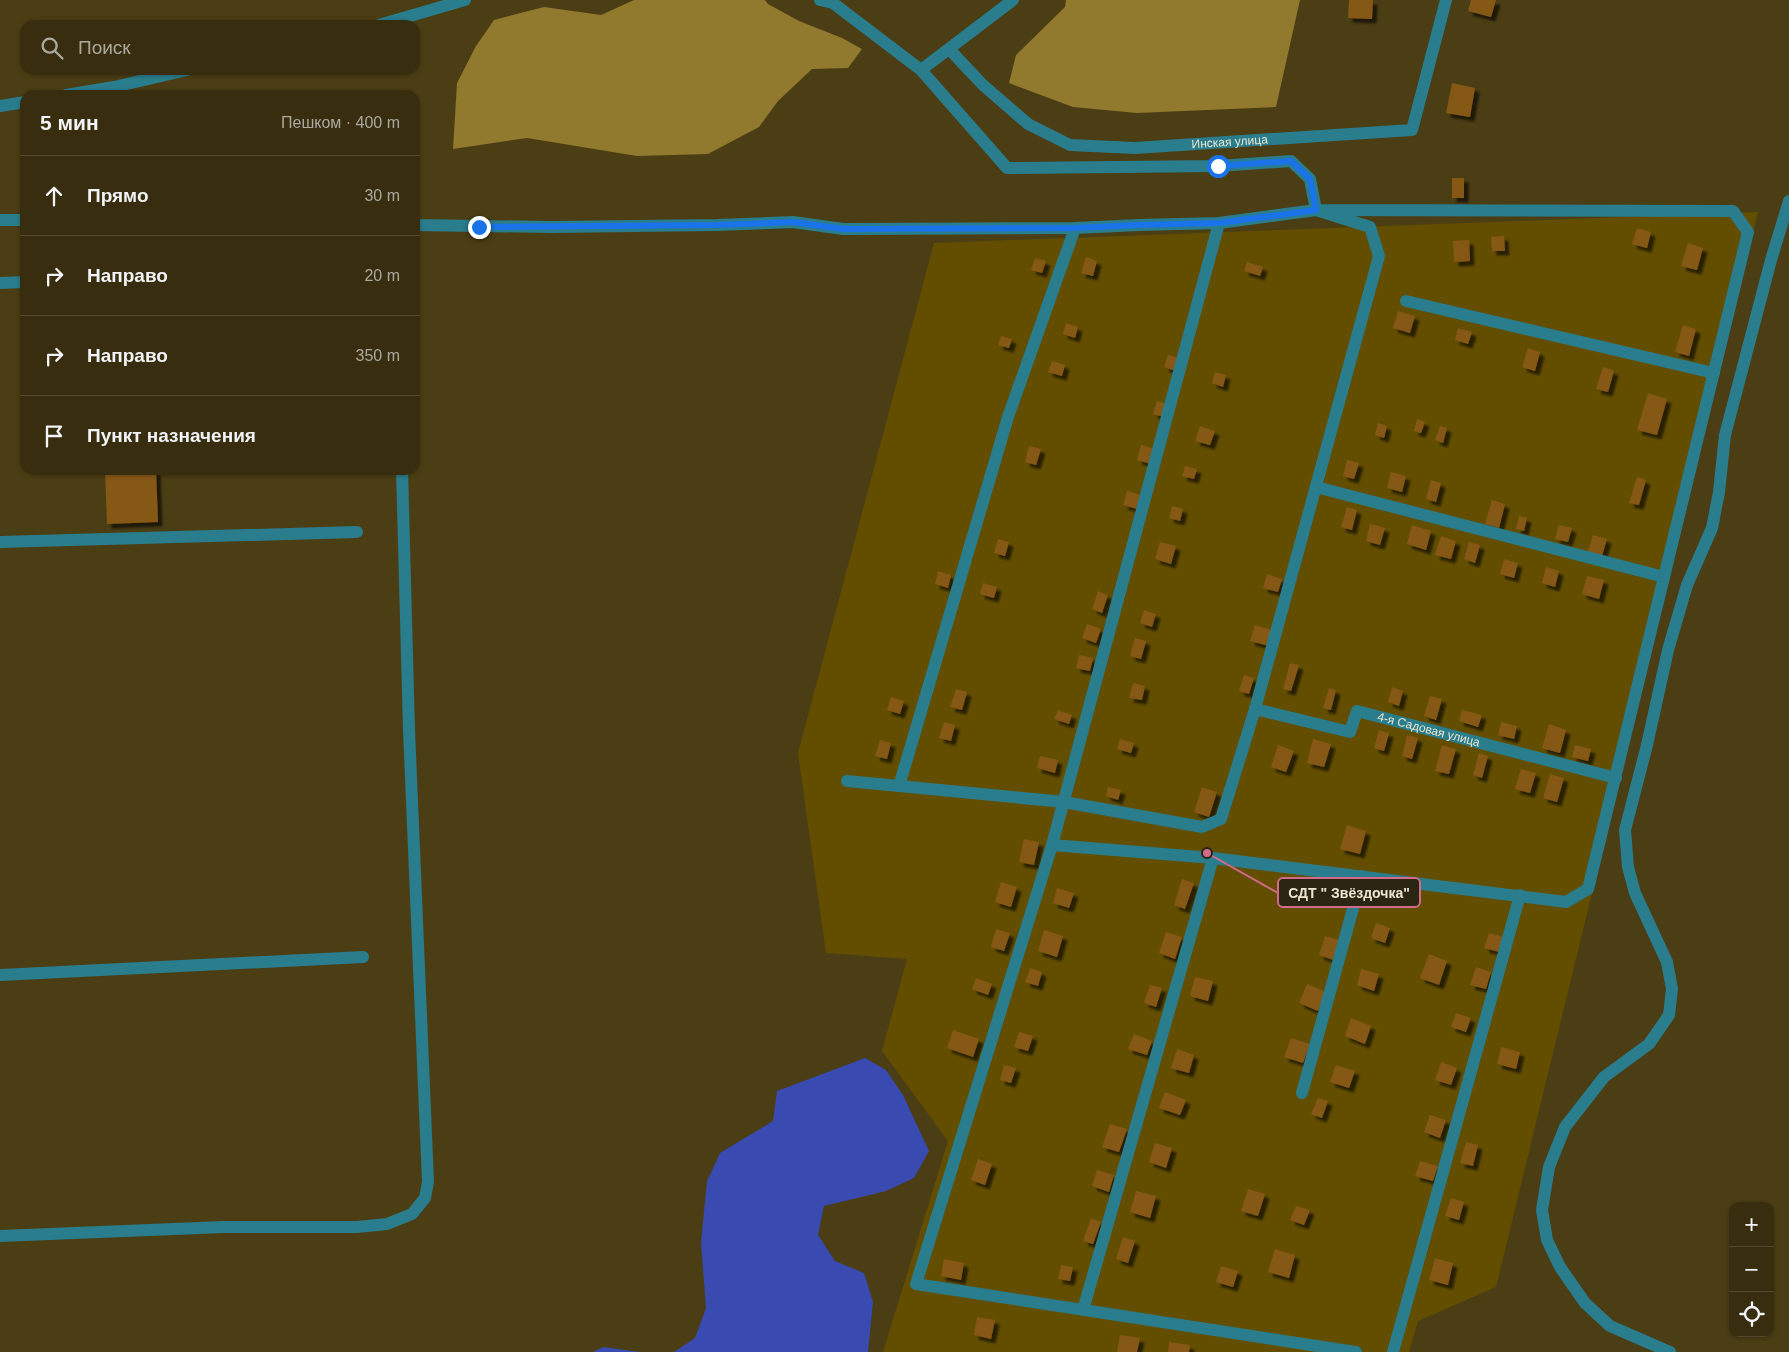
<!DOCTYPE html>
<html lang="ru">
<meta charset="utf-8">
<style>
:root{--surface:#382e0f;--page:#3f3618;--text:#f1f3f6;--muted:#aba89e;--line:#524a2f}
body{margin:0;font-family:Helvetica,sans-serif;background:var(--page);color:var(--text)}
.controls{position:absolute;right:15px;bottom:15px;display:grid;overflow:hidden;border-radius:10px;box-shadow:0 1px 4px #0004}
.controls button{width:45px;height:45px;display:grid;place-items:center;padding:0;border:0;border-bottom:1px solid var(--line);background:var(--surface);color:var(--text);font:25px sans-serif}
.stop{position:absolute;width:15px;height:15px;margin:-11px;border:4px solid #1a73e8;border-radius:50%;background:#fff}
.stop.end{background:#1a73e8;border-color:#fff;box-shadow:0 1px 5px #0008}
.list{margin:0;padding:0;list-style:none}
h2{display:flex;justify-content:space-between;align-items:center;height:65px;margin:0;padding:0 20px;font-size:21px}
h2 small{font-size:16px;font-weight:400;color:var(--muted)}
.list li{display:grid;grid-template-columns:32px 1fr auto;gap:15px;align-items:center;box-sizing:border-box;height:80px;padding:0 20px;border-top:1px solid var(--line)}
.list b{display:block;font-size:19px;white-space:nowrap}
.list em{font-size:16px;font-style:normal;color:var(--muted)}
.icon{flex:none;width:28px;height:28px;fill:none;stroke:currentColor;stroke-width:2;stroke-linecap:round;stroke-linejoin:round}
.map{position:relative;flex:none;width:1789px;height:1352px;overflow:hidden}
.search{position:absolute;background:var(--surface);box-shadow:0 1px 4px #0004;left:20px;top:20px;width:400px;height:55px;display:flex;align-items:center;gap:12px;box-sizing:border-box;padding:0 18px;border-radius:15px;color:var(--muted);font-size:19px}
.panel{position:absolute;background:var(--surface);box-shadow:0 1px 4px #0004;left:20px;top:90px;width:400px;height:385px;border-radius:15px}
.map>svg:first-child{display:block}
.green{fill:#634e00}
.forest{fill:#91792d}
.water{fill:#394ab1}
.building{fill:#865815;filter:url(#shadow)}
.lines{fill:none;stroke-linecap:round;stroke-linejoin:round}
.minor{stroke:#2a7d8c;stroke-width:12}
.route{stroke:#1a73e8;stroke-width:6}
.labels{text-anchor:middle;dominant-baseline:central;stroke-width:4;stroke-linejoin:round;paint-order:stroke}
.street-label{font-size:12px;fill:#ede5cf;stroke:#2b2514}
.leader{fill:none;stroke:#d36a89;stroke-width:2}
.callout-dot{fill:#d36a89;stroke:#2b2514;stroke-width:2}
.callout{fill:#2b2514;stroke:#d36a89;stroke-width:2}
.callout-label{font-size:14px;text-anchor:middle;font-weight:bold;fill:#ede5cf}
</style>
<div class="map">
<svg width="1789" height="1352" viewBox="0 0 1789 1352">
<defs>
<filter id="shadow"><feDropShadow dx="4.5" dy="4.5" stdDeviation="1" flood-color="#0009"/></filter>
</defs>
<rect width="100%" height="100%" fill="#4b3e14"/>
<path class="green" d="M1758 212 1496 1287 1418 1321 1409 1352H883L948 1141 882 1051 907 959 826 953 798 753 934 243Z"/>
<path class="forest" d="M634 0H765L768 4 799 21 842 38 862 49 848 68 812 69 778 101 759 127 708 154 637 156 527 138 453 149 457 83 476 46 494 20 544 7 601 15Z
M1066 0H1300L1276 107 1137 113 1073 107 1009 83 1016 55 1065 7Z"/>
<path class="water" d="M865 1058 886 1070 903 1095 929 1151 914 1178 886 1191 824 1206 818 1235 835 1261 864 1273 873 1302 868 1352H674L695 1338 706 1308 701 1243 707 1181 720 1153 773 1121 777 1091Z
M603 1347 640 1352H593Z"/>
<path class="building" d="M1349 0H1373L1372 19 1348 18Z
M1471 0H1496L1491 17 1468 11Z
M1452 83 1475 88 1470 117 1446 113Z
M1452 178H1464V198H1452Z
M1637 228 1651 232 1647 248 1632 244Z
M1504 236 1505 251H1492L1491 237Z
M1469 240 1470 261 1454 262 1453 241Z
M1688 243 1703 248 1697 270 1681 266Z
M1086 257 1097 261 1093 276 1081 273Z
M1035 258 1046 261 1042 273 1031 270Z
M1247 262 1263 267 1260 276 1244 271Z
M1398 311 1415 316 1410 333 1393 328Z
M1066 323 1078 327 1075 338 1063 334Z
M1683 325 1696 329 1689 356 1675 352Z
M1458 328 1472 332 1468 344 1455 340Z
M1001 336 1012 339 1009 348 998 345Z
M1528 348 1540 352 1535 371 1522 367Z
M1168 355 1179 358 1176 371 1164 367Z
M1052 361 1065 365 1062 376 1048 372Z
M1603 367 1614 371 1608 392 1596 389Z
M1215 372 1226 375 1223 387 1212 383Z
M1648 393 1667 399 1657 435 1637 430Z
M1157 401 1168 404 1164 417 1153 414Z
M1417 419 1425 422 1421 433 1414 431Z
M1378 423 1387 426 1384 438 1375 435Z
M1200 426 1215 431 1210 445 1195 441Z
M1440 426 1447 428 1443 443 1435 440Z
M1141 445 1155 449 1151 464 1137 460Z
M1029 446 1041 449 1036 465 1025 462Z
M1347 460 1359 463 1354 479 1343 476Z
M1185 466 1197 469 1194 479 1182 476Z
M105 470H156L158 522 107 524Z
M1391 472 1406 476 1402 492 1387 488Z
M1637 477 1646 480 1639 505 1629 503Z
M1431 480 1441 483 1436 502 1426 499Z
M1127 491 1141 495 1137 509 1123 505Z
M1492 500 1505 504 1499 528 1485 524Z
M1172 506 1183 509 1180 521 1169 518Z
M1347 507 1357 510 1352 530 1341 527Z
M1519 516 1527 518 1524 531 1516 529Z
M1370 524 1385 528 1380 545 1366 541Z
M1412 525 1431 531 1426 550 1407 544Z
M1559 525 1572 528 1568 542 1555 539Z
M1593 535 1607 539 1602 556 1588 552Z
M1441 536 1456 541 1451 559 1435 555Z
M998 539 1009 542 1005 556 994 553Z
M1160 542 1176 546 1171 564 1155 559Z
M1469 542 1480 545 1475 563 1464 559Z
M1504 559 1518 563 1514 578 1500 574Z
M1546 567 1559 571 1555 587 1542 583Z
M938 571 951 575 948 588 935 584Z
M1267 574 1282 579 1278 592 1263 588Z
M1587 576 1604 580 1599 599 1582 594Z
M983 583 997 587 994 598 980 594Z
M1098 591 1108 595 1102 613 1092 609Z
M1144 610 1156 614 1152 627 1140 623Z
M1087 624 1101 629 1096 643 1082 638Z
M1255 625 1274 631 1269 646 1250 641Z
M1135 638 1146 641 1141 659 1130 656Z
M1079 655 1093 658 1090 671 1076 668Z
M1290 663 1299 665 1291 691 1283 689Z
M1244 675 1254 678 1249 694 1239 691Z
M1133 683 1145 686 1142 700 1129 698Z
M1392 687 1403 691 1399 706 1388 702Z
M1329 688 1336 690 1331 710 1323 708Z
M956 689 967 692 962 710 950 707Z
M1430 696 1442 699 1436 720 1424 716Z
M891 697 904 701 900 714 887 710Z
M1058 710 1072 715 1069 724 1054 719Z
M1462 710 1482 715 1478 727 1459 721Z
M944 722 955 725 951 741 939 738Z
M1501 722 1517 726 1514 739 1498 735Z
M1549 724 1566 730 1560 753 1542 748Z
M1379 730 1389 733 1384 751 1374 748Z
M1407 735 1418 738 1412 759 1402 756Z
M1120 739 1134 743 1131 753 1117 749Z
M1313 739 1331 744 1324 767 1307 763Z
M880 740 891 743 887 759 875 756Z
M1278 745 1294 751 1286 772 1271 767Z
M1442 745 1456 749 1449 774 1435 771Z
M1575 745 1591 749 1588 761 1572 757Z
M1479 753 1488 756 1482 778 1473 775Z
M1040 756 1058 760 1055 773 1037 768Z
M1521 769 1536 773 1530 793 1515 789Z
M1550 774 1564 778 1557 802 1543 798Z
M1108 787 1121 790 1118 800 1106 796Z
M1202 787 1217 792 1209 817 1194 812Z
M1347 825 1366 831 1360 854 1340 849Z
M1024 839 1039 842 1034 865 1019 862Z
M1182 879 1194 883 1185 909 1174 905Z
M1001 882 1017 887 1011 907 995 902Z
M1057 888 1074 893 1069 908 1053 903Z
M1376 923 1390 928 1385 943 1371 938Z
M996 929 1010 933 1004 951 991 947Z
M1044 930 1063 936 1057 957 1038 951Z
M1166 932 1182 937 1175 959 1159 953Z
M1489 933 1503 937 1499 952 1484 948Z
M1325 936 1342 941 1336 961 1319 955Z
M1429 954 1447 961 1439 985 1420 978Z
M1476 967 1491 972 1486 989 1470 985Z
M1030 968 1042 972 1038 986 1025 982Z
M1361 969 1379 974 1374 991 1357 985Z
M1195 977 1213 981 1208 1001 1190 996Z
M976 978 992 984 988 995 972 989Z
M1307 984 1326 992 1318 1011 1299 1003Z
M1150 985 1162 988 1156 1007 1144 1003Z
M1456 1013 1471 1018 1466 1032 1451 1027Z
M1351 1018 1371 1026 1365 1044 1345 1036Z
M953 1030 979 1039 973 1057 947 1048Z
M1019 1032 1033 1036 1028 1051 1014 1047Z
M1134 1034 1152 1041 1147 1055 1128 1049Z
M1291 1038 1310 1044 1303 1063 1284 1057Z
M1501 1047 1520 1052 1516 1069 1497 1064Z
M1177 1049 1194 1055 1189 1073 1171 1068Z
M1441 1062 1457 1068 1451 1085 1435 1080Z
M1004 1065 1016 1068 1011 1083 1000 1080Z
M1336 1065 1355 1071 1349 1088 1330 1082Z
M1165 1092 1186 1100 1180 1115 1159 1108Z
M1318 1098 1328 1101 1322 1118 1311 1114Z
M1430 1115 1446 1120 1440 1138 1424 1132Z
M1110 1124 1127 1129 1119 1152 1102 1147Z
M1466 1142 1478 1145 1473 1166 1460 1163Z
M1155 1143 1172 1148 1166 1168 1149 1162Z
M978 1159 992 1164 985 1185 971 1180Z
M1420 1161 1438 1166 1433 1181 1415 1176Z
M1097 1170 1114 1175 1109 1192 1092 1186Z
M1248 1189 1265 1194 1258 1216 1241 1211Z
M1136 1191 1156 1196 1150 1218 1130 1212Z
M1451 1198 1464 1202 1459 1220 1445 1216Z
M1296 1206 1310 1210 1304 1225 1290 1220Z
M1091 1218 1101 1222 1093 1244 1083 1241Z
M1123 1237 1135 1241 1128 1263 1116 1259Z
M1275 1249 1295 1255 1289 1278 1268 1272Z
M1435 1258 1453 1263 1448 1285 1429 1280Z
M944 1259 964 1263 961 1280 941 1276Z
M1061 1265 1073 1267 1070 1281 1058 1279Z
M1221 1266 1238 1271 1233 1287 1216 1282Z
M977 1317 995 1320 991 1339 974 1335Z
M1120 1335 1140 1338 1137 1352H1117Z
M1169 1342 1190 1345 1189 1352H1168Z"/>
<g class="lines">
<g class="minor">
<path d="M820 0 833 3 921 70 1007 168 1218 166 1291 161 1310 179 1316 210 1733 211 1748 232 1588 889 1566 902 1213 858 1052 845"/>
<path d="M379 25 465 0"/>
<path id="s1" d="M949 49 983 85 1028 124 1070 145 1135 148 1412 130 1446 0"/>
<path d="M921 70 1013 0"/>
<path d="M66 95 114 87 187 70"/>
<path d="M0 106 25 102"/>
<path d="M0 220H25"/>
<path d="M1219 223 1052 845 916 1284 1356 1352"/>
<path d="M415 225 551 227 717 225 793 222 843 229 1075 228 1139 225 1219 223 1316 210 1370 227 1379 256 1255 709 1221 819 1202 827 1064 802 847 781"/>
<path d="M0 283 25 282"/>
<path d="M1406 301 1714 373"/>
<path d="M1316 487 1664 577"/>
<path d="M0 542 357 532"/>
<path id="s2" d="M1255 709 1350 732 1357 711 1616 778"/>
<path d="M899 786 1008 417 1075 228"/>
<path d="M0 975 363 957"/>
<path d="M1302 1093 1362 876"/>
<path d="M0 1236 224 1227H357L387 1224 412 1214 425 1198 428 1182 409 730 402 470"/>
<path d="M1083 1310 1213 858"/>
<path d="M1393 1352 1520 895"/>
<path d="M1670 1352 1610 1326 1585 1303 1560 1267 1547 1240 1542 1210 1549 1167 1565 1127 1604 1077 1649 1044 1669 1015 1672 989 1667 962 1635 893 1628 867 1625 830 1647 745 1668 650 1687 585 1712 528 1719 492 1725 435 1771 260 1789 201"/>
</g>
</g>
<g class="lines">
<path class="route" d="M479 227 717 225 793 222 843 229 1075 228 1139 225 1219 223 1316 210 1310 179 1291 161 1218 166"/>
</g>
<g class="labels">
<g class="street-label">
<text stroke="none"><textPath href="#s1" startOffset="316">Инская улица</textPath></text>
<text stroke="none"><textPath href="#s2" startOffset="194">4-я Садовая улица</textPath></text>
</g>
</g>
<path class="leader" d="M1207 853L1278 893"/>
<circle class="callout-dot" cx="1207" cy="853" r="5"/>
<rect class="callout" x="1278" y="878" width="142" height="29" rx="5"/>
<g class="callout-label">
<text x="1349" y="898">СДТ " Звёздочка"</text>
</g>
</svg>
<div class="controls">
<button>+</button>
<button>−</button>
<button><svg class="icon" aria-label="locate" viewBox="0 0 24 24"><circle cx="12" cy="12" r="6"/><path d="M12 2v4M12 18v4M2 12h4M18 12h4"/></svg></button>
</div>
<div class="stop" style="left:1218px;top:166px"></div>
<div class="stop end" style="left:479px;top:227px"></div>
<div class="search"><svg class="icon" aria-label="search" viewBox="0 0 24 24"><circle cx="10" cy="10" r="6"/><path d="M15 15l6 6"/></svg>Поиск</div>
<section class="panel">
<h2>5 мин<small>Пешком · 400 m</small></h2>
<ul class="list">
<li><svg class="icon" aria-label="ahead" viewBox="0 0 24 24"><path d="M12 20V5M6 11l6-6 6 6"/></svg><div><b>Прямо</b></div><em>30 m</em></li>
<li><svg class="icon" aria-label="right" viewBox="0 0 24 24"><path d="M7 20v-9h11M14 6l5 5-5 5"/></svg><div><b>Направо</b></div><em>20 m</em></li>
<li><svg class="icon" aria-label="right" viewBox="0 0 24 24"><path d="M7 20v-9h11M14 6l5 5-5 5"/></svg><div><b>Направо</b></div><em>350 m</em></li>
<li><svg class="icon" aria-label="arrive" viewBox="0 0 24 24"><path d="M6 21V4h12l-3 4 3 4H6"/></svg><div><b>Пункт назначения</b></div></li>
</ul>
</section>
</div>
